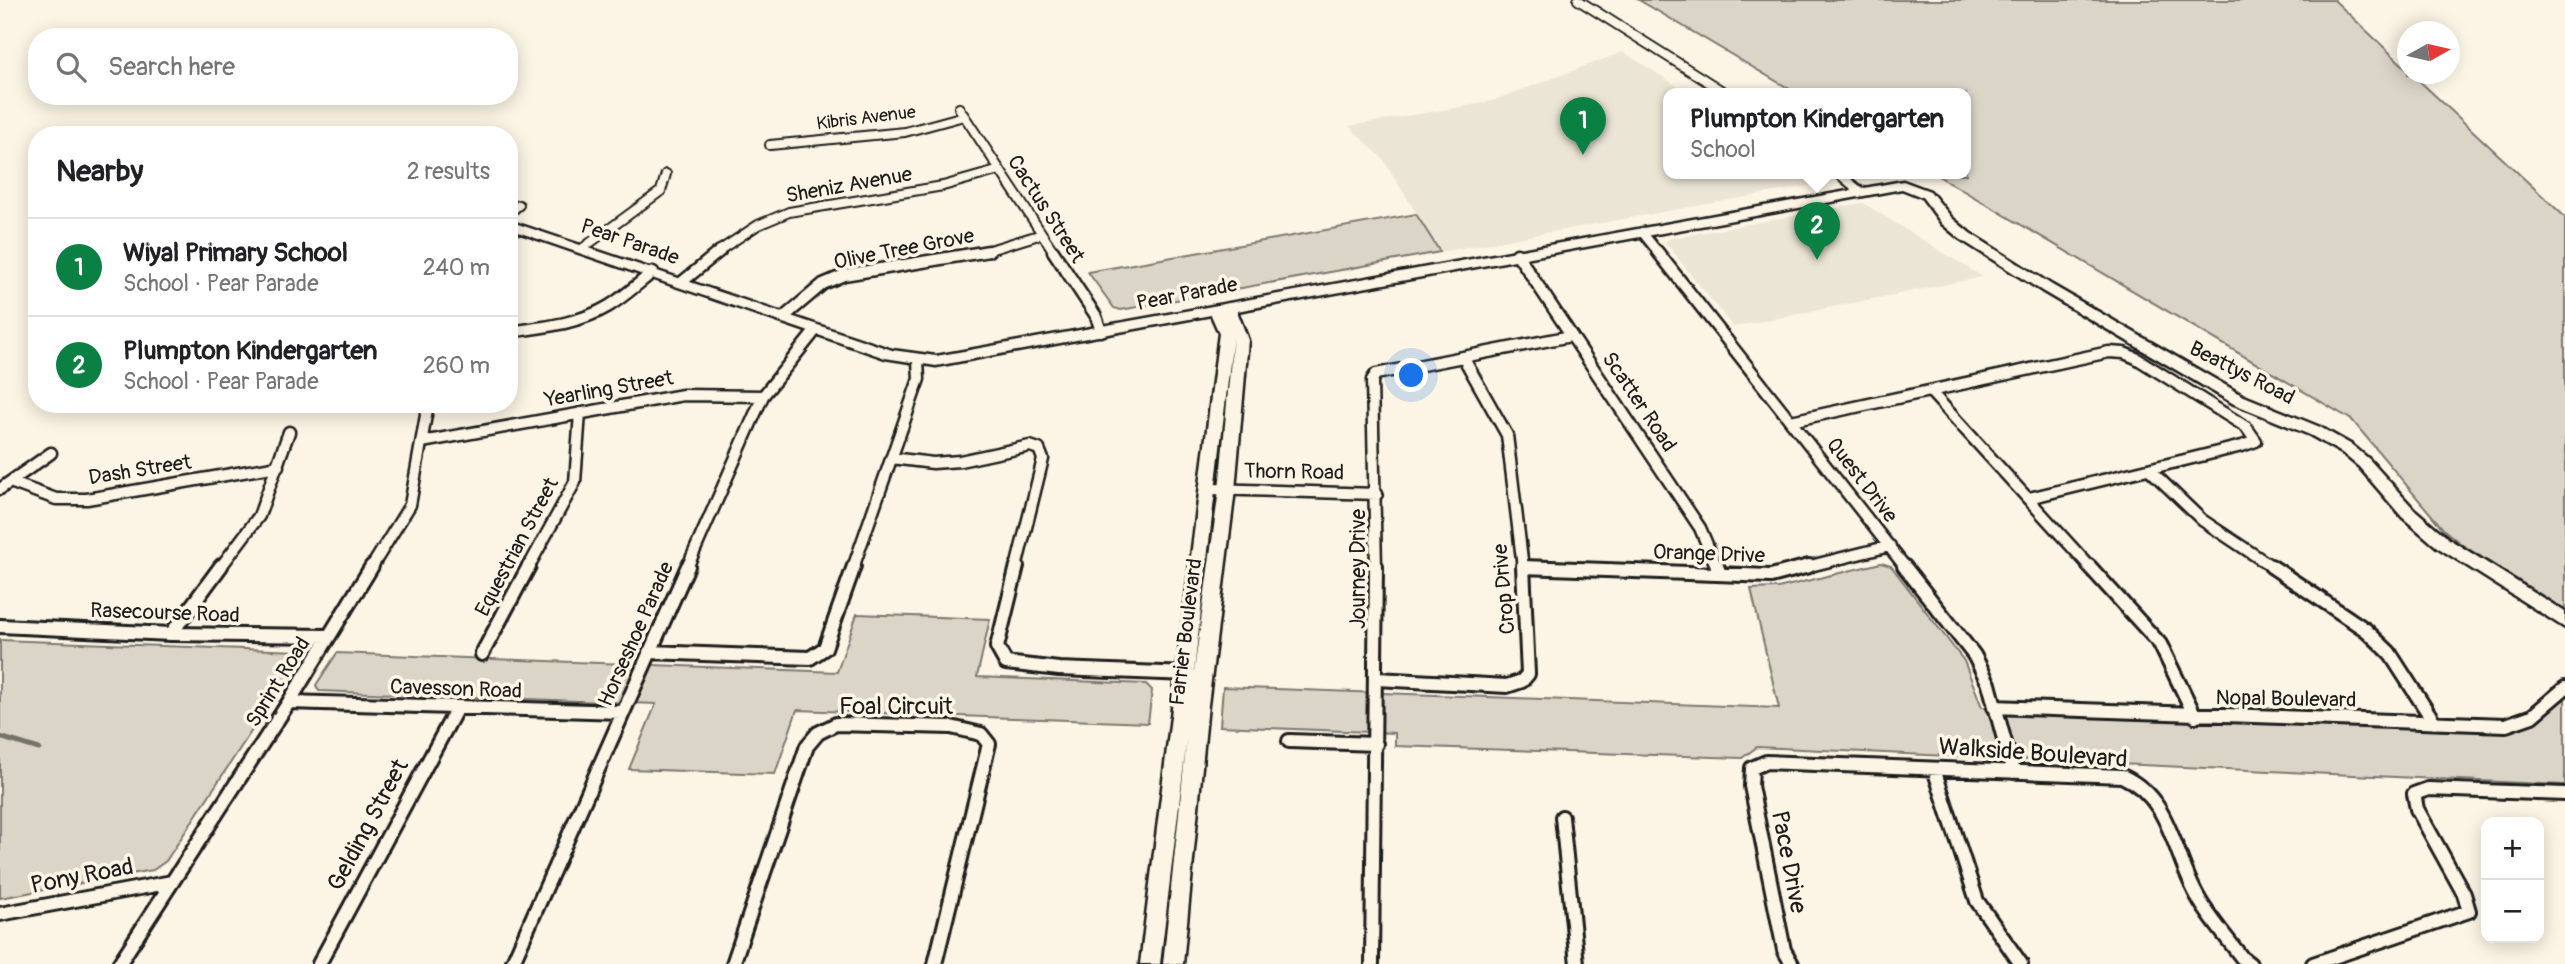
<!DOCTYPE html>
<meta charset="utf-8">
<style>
:root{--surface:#fff;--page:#f6f6f6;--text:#202124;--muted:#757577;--line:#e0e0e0;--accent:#0b8043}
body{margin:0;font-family:Pangolin,sans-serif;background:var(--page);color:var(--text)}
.controls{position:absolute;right:21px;bottom:21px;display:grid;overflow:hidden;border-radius:14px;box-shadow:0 4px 18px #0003}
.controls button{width:63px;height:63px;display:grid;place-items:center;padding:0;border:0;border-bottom:2px solid var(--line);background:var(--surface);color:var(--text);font:35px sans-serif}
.compass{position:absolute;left:2397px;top:21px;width:63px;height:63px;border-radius:50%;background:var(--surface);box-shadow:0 4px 18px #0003;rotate:82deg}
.you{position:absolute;left:1412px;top:376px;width:24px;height:24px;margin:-18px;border:5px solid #fff;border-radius:50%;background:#1a73e8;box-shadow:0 0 0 10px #1a73e833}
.badge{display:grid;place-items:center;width:46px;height:46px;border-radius:50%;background:var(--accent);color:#fff;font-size:23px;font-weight:700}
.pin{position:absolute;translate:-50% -58px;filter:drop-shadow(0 2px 4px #0008)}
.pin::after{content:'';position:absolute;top:37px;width:24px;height:21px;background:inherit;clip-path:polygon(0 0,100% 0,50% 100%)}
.popup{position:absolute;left:1663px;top:88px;width:308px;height:91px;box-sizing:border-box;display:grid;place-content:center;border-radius:14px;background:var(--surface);filter:drop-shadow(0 2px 5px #0005);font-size:23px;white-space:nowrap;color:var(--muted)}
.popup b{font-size:26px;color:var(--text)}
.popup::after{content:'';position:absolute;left:50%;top:100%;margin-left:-14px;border:14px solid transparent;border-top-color:var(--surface)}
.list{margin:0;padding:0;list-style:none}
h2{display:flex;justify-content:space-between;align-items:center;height:91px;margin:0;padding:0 28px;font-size:30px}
h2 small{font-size:23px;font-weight:400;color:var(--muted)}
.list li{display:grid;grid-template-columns:46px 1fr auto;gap:21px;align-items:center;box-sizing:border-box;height:98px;padding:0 28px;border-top:2px solid var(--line)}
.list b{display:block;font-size:26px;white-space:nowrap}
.list p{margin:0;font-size:23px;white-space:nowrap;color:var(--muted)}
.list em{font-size:23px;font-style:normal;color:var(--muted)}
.icon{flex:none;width:38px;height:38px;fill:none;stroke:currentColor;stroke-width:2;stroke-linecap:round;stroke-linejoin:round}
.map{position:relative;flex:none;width:2565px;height:964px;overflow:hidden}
.search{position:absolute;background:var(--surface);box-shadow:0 4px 18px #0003;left:28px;top:28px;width:490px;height:77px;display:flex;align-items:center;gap:18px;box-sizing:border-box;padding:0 24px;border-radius:28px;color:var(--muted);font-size:26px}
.panel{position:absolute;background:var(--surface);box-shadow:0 4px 18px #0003;left:28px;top:126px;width:490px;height:287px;border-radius:28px}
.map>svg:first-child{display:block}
.built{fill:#ebe5d6}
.green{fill:#dbd5c8;stroke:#7c7872;stroke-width:2}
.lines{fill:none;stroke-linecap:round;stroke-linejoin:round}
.stream{stroke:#75726c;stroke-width:5}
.street-far2-casing{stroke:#1c1c1c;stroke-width:12}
.street-far1-casing{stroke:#1c1c1c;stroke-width:15}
.street-casing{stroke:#1c1c1c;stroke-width:18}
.secondary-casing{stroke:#1c1c1c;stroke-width:5}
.street-far2{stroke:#fcf5e5;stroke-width:8}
.street-far1{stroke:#fcf5e5;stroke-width:10}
.street{stroke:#fcf5e5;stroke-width:12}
.secondary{fill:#fcf5e5;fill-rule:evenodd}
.labels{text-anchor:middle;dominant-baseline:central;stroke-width:7;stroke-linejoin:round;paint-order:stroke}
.far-street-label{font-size:18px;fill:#1c1c1c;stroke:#fcf5e5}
.street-label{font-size:21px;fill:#1c1c1c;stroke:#fcf5e5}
.near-street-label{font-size:24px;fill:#1c1c1c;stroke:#fcf5e5}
</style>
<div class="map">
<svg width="2565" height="964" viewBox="0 0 2565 964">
<rect width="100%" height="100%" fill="#fcf5e5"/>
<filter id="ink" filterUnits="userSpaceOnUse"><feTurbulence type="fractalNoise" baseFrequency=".0143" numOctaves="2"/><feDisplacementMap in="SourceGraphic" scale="14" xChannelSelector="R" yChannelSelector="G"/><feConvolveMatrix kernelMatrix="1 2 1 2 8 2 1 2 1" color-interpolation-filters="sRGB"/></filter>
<g filter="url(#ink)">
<path class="built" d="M1623 52 1690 94H1668V174H1818L1830 182 1440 252 1383 159 1349 126 1489 102Z
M1863 203 1983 277 1733 327 1665 242 1668 239Z"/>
<path class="green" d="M1639 0H2334L2407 69 2408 74H2412L2565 217V610L2461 544 2444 530 2352 420 1935 174H1966V94H1798Z
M1416 214 1440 252 1121 310 1114 308 1088 272Z
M1881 563 1891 566 1964 661 1982 707 2521 723 2565 688V785L1757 747 1742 758 1395 746V733L1220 726 1223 687 1779 708 1751 589 1778 588Z
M857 614 990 619 977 677 1146 684 1152 690 1148 723 797 710 775 774 629 769 656 704 319 691 316 685 337 653 837 672Z
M0 640 298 651 300 657 166 861 153 870 0 898Z"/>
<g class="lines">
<path class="stream" d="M0 737 39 749"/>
<defs>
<path id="street-far2" d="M1578 0 1727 94
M959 108 1054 252
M770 145 905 132 964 116
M1839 174 1861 192
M509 213 519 205
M1642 232 1658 252
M583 248 661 191 666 174
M717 252 758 225 789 212 943 186 1000 170
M983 252 1042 234"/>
<path id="street-far1" d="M1053 251 1096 316 1101 331
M1657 251 1906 568
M1517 254 1700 528 1717 568
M682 282 720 251
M784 317 823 284 844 275 989 251
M509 332C543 327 579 324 609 306 625 296 639 283 653 272
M1463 357 1507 435 1523 568
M1930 391 2091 568
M1791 421 2109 352 2124 353 2136 358 2246 427 2256 441 2242 446 2029 498
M422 442 683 395 763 396
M891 458 933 463 960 461 1030 446 1039 449 1043 459 1016 568
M2149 469 2202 520 2274 568
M10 482 56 499H87L278 466
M0 489 51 453
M1210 489 1377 494
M1523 567 1554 568
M220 568 259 516 289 432
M371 568 410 505 428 404
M528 568 575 482 580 413
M687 568 763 396 815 331
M853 568 919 379 918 360
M1376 568 1372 380 1376 374 1571 336
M1802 568 1890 546"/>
<path id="street" d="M1017 566 997 647 1006 663 1059 669 1189 674
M1717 566 1720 574
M1904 566 1974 655 1989 684 2013 772
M2089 566 2160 644 2195 716
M2271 566 2366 630 2389 652 2434 722
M1523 567 1771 576 1809 566
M0 626 171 634 329 636
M171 634 221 566
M649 652 810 658 825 648 854 566
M482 654 529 566
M1377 679 1507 686 1522 681 1528 674 1523 566
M289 702 622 712
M1994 707 2506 725 2532 716 2565 688
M1289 741 1376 744
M1934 769 1977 901 2021 964
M1562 817 1577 964
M0 914 172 882
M119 964 289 702 372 566
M319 964 457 708
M512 964 688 566
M733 964 807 746 818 733 836 724 951 727 981 734 989 744 935 964
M1372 964 1376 566
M1792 964 1784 950 1751 786 1752 768 1766 762 2122 776C2173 799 2173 857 2200 901 2212 921 2228 939 2242 958L2250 964
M2313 964 2469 911 2464 894 2417 809 2414 794 2428 789 2565 794"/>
<path id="secondary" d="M1903 181 1930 191 1952 218 1970 233 2052 285 2244 396 2320 427 2352 445 2369 459 2414 509 2449 539 2565 612V628L2437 547 2402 517 2359 467 2342 453 2310 435 2234 404 2042 291 1960 239 1942 224 1922 197 1902 189 1237 311 1248 340 1235 490 1208 705 1183 964H1163L1187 737 1160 964H1140L1219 333 1211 315 936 366 885 358 509 229V221L892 350 936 356ZM1233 337 1219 490 1193 679Z"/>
</defs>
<use href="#street-far2" class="street-far2-casing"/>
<use href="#street-far1" class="street-far1-casing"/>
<use href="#street" class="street-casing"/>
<use href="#secondary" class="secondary-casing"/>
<use href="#street-far2" class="street-far2"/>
<use href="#street-far1" class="street-far1"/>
<use href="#street" class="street"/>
<use href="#secondary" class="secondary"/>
</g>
</g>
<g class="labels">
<g class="far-street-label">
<text transform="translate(866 118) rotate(-7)">Kibris Avenue</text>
</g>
<g class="street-label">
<text transform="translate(849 185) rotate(-10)">Sheniz Avenue</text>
<text transform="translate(1046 209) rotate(57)">Cactus Street</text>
<text transform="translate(630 242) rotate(19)">Pear Parade</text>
<text transform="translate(904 249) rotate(-11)">Olive Tree Grove</text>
<text transform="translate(1187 294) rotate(-11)">Pear Parade</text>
<text transform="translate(2242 373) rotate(27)">Beattys Road</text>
<text transform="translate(609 389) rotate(-10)">Yearling Street</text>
<text transform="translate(1639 402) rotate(56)">Scatter Road</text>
<text transform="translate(140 470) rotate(-9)">Dash Street</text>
<text transform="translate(1294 472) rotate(1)">Thorn Road</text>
<text transform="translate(1862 480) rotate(52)">Quest Drive</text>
<text transform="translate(517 547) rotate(-62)">Equestrian Street</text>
<text transform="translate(1709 554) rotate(2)">Orange Drive</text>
<text transform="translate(1358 569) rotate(-90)">Journey Drive</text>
<text transform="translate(1504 589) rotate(-95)">Crop Drive</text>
<text transform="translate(165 613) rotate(2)">Rasecourse Road</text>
<text transform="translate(1186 632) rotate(-83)">Farrier Boulevard</text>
<text transform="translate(636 634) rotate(-66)">Horseshoe Parade</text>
<text transform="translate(278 682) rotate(-58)">Sprint Road</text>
<text transform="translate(456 689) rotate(2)">Cavesson Road</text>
<text transform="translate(2286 699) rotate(1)">Nopal Boulevard</text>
</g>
<g class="near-street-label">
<text x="896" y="706">Foal Circuit</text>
<text transform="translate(2033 753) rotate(4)">Walkside Boulevard</text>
<text transform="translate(368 825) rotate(-62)">Gelding Street</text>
<text transform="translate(1789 862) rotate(79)">Pace Drive</text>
<text transform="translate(82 876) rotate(-11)">Pony Road</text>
</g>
</g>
</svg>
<div class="controls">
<button>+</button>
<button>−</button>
</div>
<svg class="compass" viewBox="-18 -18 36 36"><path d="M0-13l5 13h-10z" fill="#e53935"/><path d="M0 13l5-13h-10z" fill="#757577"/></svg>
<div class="you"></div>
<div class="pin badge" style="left:1583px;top:155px">1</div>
<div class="pin badge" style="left:1817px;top:260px">2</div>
<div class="popup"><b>Plumpton Kindergarten</b>School</div>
<div class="search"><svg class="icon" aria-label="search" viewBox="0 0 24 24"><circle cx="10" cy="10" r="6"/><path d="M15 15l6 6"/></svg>Search here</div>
<section class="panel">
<h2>Nearby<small>2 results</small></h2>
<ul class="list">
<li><span class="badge">1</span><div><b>Wiyal Primary School</b><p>School · Pear Parade</p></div><em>240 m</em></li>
<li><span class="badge">2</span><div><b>Plumpton Kindergarten</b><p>School · Pear Parade</p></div><em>260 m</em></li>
</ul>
</section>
</div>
